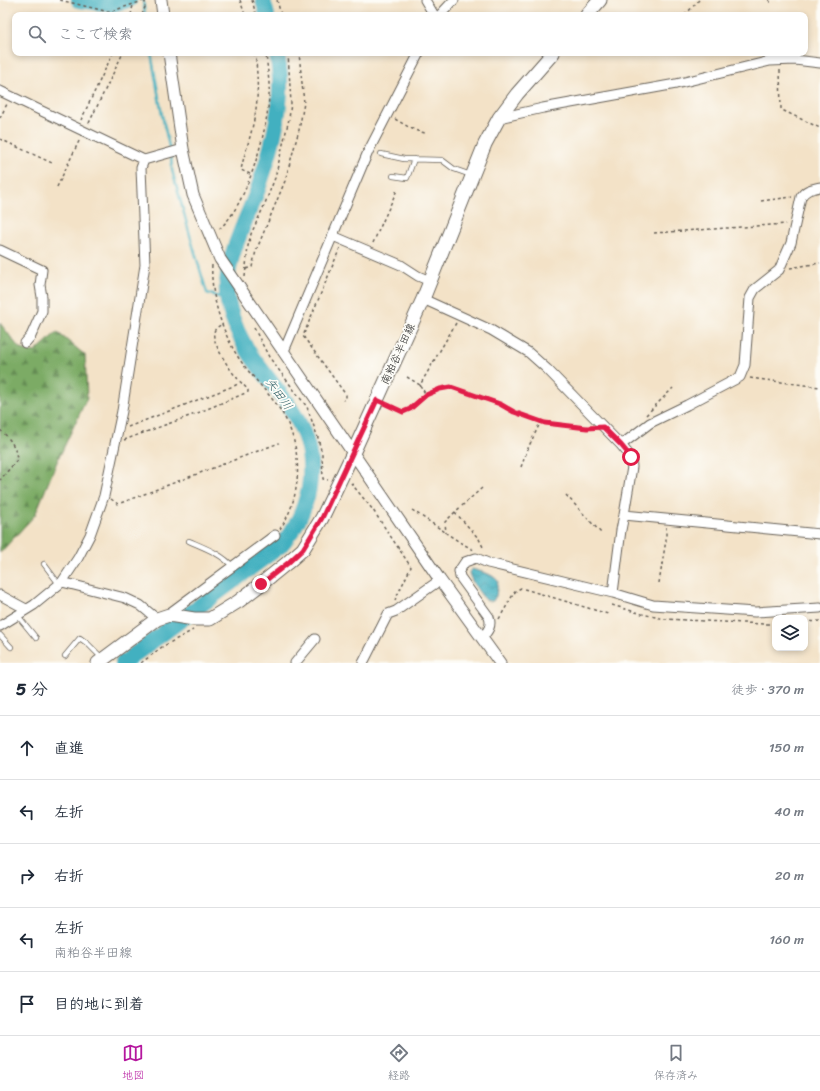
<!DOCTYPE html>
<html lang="ja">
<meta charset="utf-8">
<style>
:root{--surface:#fff;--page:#f6f6f7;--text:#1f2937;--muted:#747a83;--line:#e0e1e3;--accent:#b5179e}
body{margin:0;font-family:Sriracha,"Klee One",sans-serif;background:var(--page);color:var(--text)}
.controls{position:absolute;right:12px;bottom:12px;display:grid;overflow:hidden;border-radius:8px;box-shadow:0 2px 6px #0003}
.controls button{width:36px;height:36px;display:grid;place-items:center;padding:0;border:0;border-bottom:1px solid var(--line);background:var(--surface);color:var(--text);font:20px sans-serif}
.stop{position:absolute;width:12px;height:12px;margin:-9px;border:3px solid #e11d48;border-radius:50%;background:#fff}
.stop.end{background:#e11d48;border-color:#fff;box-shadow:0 1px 4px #0008}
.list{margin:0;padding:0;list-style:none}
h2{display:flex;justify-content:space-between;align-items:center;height:52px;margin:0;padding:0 16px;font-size:17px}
h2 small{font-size:13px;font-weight:400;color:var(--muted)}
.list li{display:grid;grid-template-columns:26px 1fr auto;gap:12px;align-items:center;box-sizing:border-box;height:64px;padding:0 16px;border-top:1px solid var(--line)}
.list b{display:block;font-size:15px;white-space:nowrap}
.list p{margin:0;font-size:13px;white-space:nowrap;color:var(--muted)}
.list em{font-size:13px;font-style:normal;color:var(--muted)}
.icon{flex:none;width:22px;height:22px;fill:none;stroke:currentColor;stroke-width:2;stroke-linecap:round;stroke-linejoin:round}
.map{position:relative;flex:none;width:820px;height:663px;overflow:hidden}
.search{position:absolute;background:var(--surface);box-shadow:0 2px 6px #0003;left:12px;right:12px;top:12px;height:44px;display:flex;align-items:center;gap:10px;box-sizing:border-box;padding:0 14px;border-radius:8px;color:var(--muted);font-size:15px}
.sheet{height:372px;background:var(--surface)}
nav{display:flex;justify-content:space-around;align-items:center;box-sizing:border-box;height:56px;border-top:1px solid var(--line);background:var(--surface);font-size:11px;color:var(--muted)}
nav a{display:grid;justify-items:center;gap:2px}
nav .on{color:var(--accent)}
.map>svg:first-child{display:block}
.forest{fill:url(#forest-firs);stroke:#4c6440}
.water{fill:url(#water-waves);stroke:#30666e}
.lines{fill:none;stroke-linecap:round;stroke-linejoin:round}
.stream{stroke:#43b0c0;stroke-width:2.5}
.river{stroke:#43b0c0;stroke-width:16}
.service-casing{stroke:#676158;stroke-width:6}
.minor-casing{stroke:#676158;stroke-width:11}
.tertiary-casing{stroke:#676158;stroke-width:13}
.secondary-casing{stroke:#676158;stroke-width:15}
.path{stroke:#676158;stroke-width:1.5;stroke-dasharray:3 3;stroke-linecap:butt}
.service{stroke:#fff;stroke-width:4.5}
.minor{stroke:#fff;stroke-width:9}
.tertiary{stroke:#fff;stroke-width:11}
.secondary{stroke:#fff;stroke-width:13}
.route{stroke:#e11d48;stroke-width:5}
.labels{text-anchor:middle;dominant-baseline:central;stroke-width:3.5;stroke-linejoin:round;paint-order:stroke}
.street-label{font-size:11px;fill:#1c1c1c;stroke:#fdfcf7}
.water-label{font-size:12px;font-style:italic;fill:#2e5f66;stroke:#fdfcf7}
</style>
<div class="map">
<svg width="820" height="663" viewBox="0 0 820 663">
<defs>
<pattern id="forest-firs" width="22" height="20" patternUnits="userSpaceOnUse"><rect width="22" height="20" fill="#7bab65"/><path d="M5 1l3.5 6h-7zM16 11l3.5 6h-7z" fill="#648a52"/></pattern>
<pattern id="water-waves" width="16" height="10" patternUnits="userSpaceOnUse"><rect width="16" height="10" fill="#43b0c0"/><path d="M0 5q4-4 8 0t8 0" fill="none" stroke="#378e9b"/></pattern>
</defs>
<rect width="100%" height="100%" fill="#fdfcf7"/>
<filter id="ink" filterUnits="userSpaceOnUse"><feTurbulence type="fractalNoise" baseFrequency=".025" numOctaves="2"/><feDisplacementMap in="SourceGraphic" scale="8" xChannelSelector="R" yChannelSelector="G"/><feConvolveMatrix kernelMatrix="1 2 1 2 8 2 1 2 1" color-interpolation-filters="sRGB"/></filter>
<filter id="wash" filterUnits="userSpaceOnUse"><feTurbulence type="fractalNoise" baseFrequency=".012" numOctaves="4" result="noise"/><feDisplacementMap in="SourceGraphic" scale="16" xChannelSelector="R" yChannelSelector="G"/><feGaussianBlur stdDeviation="0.9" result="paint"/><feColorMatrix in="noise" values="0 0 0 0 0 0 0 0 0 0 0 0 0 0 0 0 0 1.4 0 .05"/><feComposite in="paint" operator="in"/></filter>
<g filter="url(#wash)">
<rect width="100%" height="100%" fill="#f3e2c7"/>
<path class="forest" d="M0 323 20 349 35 352 57 332 85 355 87 398 56 464 35 515 0 553Z"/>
<path class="water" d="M472 569C481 572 492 573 498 581L496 596 493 601C490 601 489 601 486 600 481 596 469 578 469 572Z"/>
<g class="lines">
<path class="stream" d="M143 0 145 15
M264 1 266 0
M151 53 162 115 170 151
M171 156 172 170 193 246 207 293 228 300"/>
<path class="river" d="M79 0 114 5 117 3 129 0
M263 0 267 15
M123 663 280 546C296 528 304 512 309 488 318 429 283 400 252 357 241 341 232 321 228 302 221 266 246 222 258 189 270 154 281 117 280 80 280 71 278 62 277 53"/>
</g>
</g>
<g filter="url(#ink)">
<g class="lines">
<defs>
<path id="service" d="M381 154 404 159 442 160 454 169 471 175
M393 176 407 178 414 159
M189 541C205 548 222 554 233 567
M44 564 59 584
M18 616 36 638
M0 635 11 647
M65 656 80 638 88 644 102 658"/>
<path id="minor" d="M425 0 434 15
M440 15 454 0
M0 91 144 160 183 149
M499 118 543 108 676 84 770 61 795 60 820 63
M333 236 401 265 418 276 430 281
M0 250 42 270 40 285 42 297V311L31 336 25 343
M423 299 491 330 528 352 547 369 621 445 631 457 632 467 624 515 621 530 613 593
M284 351 368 152 419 53
M621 445 650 423 687 405 740 377 745 365 750 298 755 289 779 270 791 243 801 197C806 189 812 189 820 187
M624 515 820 534
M62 582 125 598 140 605 157 619
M0 595 26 609
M169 615 171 612 275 535
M0 626 34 605 62 582 78 558 90 535 104 496 122 411 145 265 141 168 144 160
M482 638C488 631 492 626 489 617L460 577 459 571 465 562 476 558 488 563 613 593 653 605 755 612 820 608
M295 663 315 639
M363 663 388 614 396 611 440 580"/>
<path id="tertiary" d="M161 0 163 15
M169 53 183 149 193 195 220 259 440 580 500 663"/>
<path id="secondary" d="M587 15 600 0
M98 663 157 619 169 615 194 619H210L239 601 261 584 287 563 303 549 322 518 353 453 423 299 485 144 499 118 517 94 553 53"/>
</defs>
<use href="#service" class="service-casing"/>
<use href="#minor" class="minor-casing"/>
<use href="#tertiary" class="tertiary-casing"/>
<use href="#secondary" class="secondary-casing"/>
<path class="path" d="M60 0 105 11H112L146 0
M240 0 245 15
M252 0 256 15
M277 0 281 15
M769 0 772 5
M131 15 133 5
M142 15 145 7V0
M685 15 699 0
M780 70 781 109 784 111 820 128
M0 118 7 104
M395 119C405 125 414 131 425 133
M81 120 113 53
M89 123 123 53
M0 139 52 163
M250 174 241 170C244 154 250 140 253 124 259 101 258 77 255 53
M57 187 80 139
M761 201 792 197
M219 229C246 208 268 130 269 96 270 82 267 67 266 53
M654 233 786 224
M373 243 397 190
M340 248 303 336 346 395V398L343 401
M212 265C210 296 223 335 240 360 252 377 267 391 279 408 303 443 304 494 280 529
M790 268 820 263
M246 269 252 267 256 251 285 181 299 130 304 103 299 53
M245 277 248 246 251 234 264 206 275 178 289 119 291 103 288 53
M254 328 269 357 307 407 318 438 322 454 323 479 328 480
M407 377 420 385 456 323
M750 378 820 387
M420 385 426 395
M387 404 403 412 408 411 426 395 440 389 451 387 500 404 514 412 545 423 591 428
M646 415 673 388
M128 427 236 385 239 382
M0 430C10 438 16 447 17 460L0 480
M124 440 195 414 248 392V390C245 386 241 383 238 379 231 372 211 342 214 332 215 328 219 326 223 324
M521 467 529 446 541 421
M351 483 373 510 411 567 395 600
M482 488 455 512 479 539 484 549
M566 495 602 534
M111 499 118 504 279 443
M412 510 445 532
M455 512 445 522 446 533 461 543 474 550
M659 583 666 540V527
M612 605 642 614 665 619 764 624H775
M499 619 514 593 517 590 521 588 608 614
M805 622 820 621
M141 663 162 647 193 630"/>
<use href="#service" class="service"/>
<use href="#minor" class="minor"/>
<use href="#tertiary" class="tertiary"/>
<use href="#secondary" class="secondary"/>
</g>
</g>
<g class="lines" filter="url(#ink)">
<path class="route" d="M261 584 288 563 303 549 322 518 377 400 403 412 410 409 426 395 440 389 451 387 500 404 514 412 545 423 587 428 603 427 621 445 631 457"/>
</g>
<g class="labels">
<g class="street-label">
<text transform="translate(398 354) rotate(-65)">南粕谷半田線</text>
</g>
<g class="water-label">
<text transform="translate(279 394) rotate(54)">矢田川</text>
</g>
</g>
</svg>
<div class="controls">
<button><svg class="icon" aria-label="layers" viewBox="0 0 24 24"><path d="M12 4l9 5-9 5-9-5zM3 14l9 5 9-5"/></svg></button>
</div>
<div class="stop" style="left:631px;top:457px"></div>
<div class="stop end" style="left:261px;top:584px"></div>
<div class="search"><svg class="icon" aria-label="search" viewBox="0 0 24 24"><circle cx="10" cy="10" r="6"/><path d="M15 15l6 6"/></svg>ここで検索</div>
</div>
<section class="sheet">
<h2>5 分<small>徒歩 · 370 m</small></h2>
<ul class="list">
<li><svg class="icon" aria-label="ahead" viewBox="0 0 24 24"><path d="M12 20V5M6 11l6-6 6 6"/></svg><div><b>直進</b></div><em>150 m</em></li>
<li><svg class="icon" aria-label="left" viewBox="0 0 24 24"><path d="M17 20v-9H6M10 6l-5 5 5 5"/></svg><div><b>左折</b></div><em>40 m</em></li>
<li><svg class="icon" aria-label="right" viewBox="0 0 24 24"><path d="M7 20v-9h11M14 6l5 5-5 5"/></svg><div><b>右折</b></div><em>20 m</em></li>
<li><svg class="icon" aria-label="left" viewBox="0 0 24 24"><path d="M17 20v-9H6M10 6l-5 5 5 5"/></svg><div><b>左折</b><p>南粕谷半田線</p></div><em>160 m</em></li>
<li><svg class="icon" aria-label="arrive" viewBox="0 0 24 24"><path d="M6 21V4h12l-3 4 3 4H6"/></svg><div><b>目的地に到着</b></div></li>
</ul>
</section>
<nav>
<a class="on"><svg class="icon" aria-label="map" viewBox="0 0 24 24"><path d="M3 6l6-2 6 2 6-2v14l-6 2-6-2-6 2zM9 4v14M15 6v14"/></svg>地図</a>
<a><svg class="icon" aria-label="directions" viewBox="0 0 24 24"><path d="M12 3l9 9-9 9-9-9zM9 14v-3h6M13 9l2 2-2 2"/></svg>経路</a>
<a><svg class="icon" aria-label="saved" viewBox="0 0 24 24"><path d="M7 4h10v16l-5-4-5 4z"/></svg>保存済み</a>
</nav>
